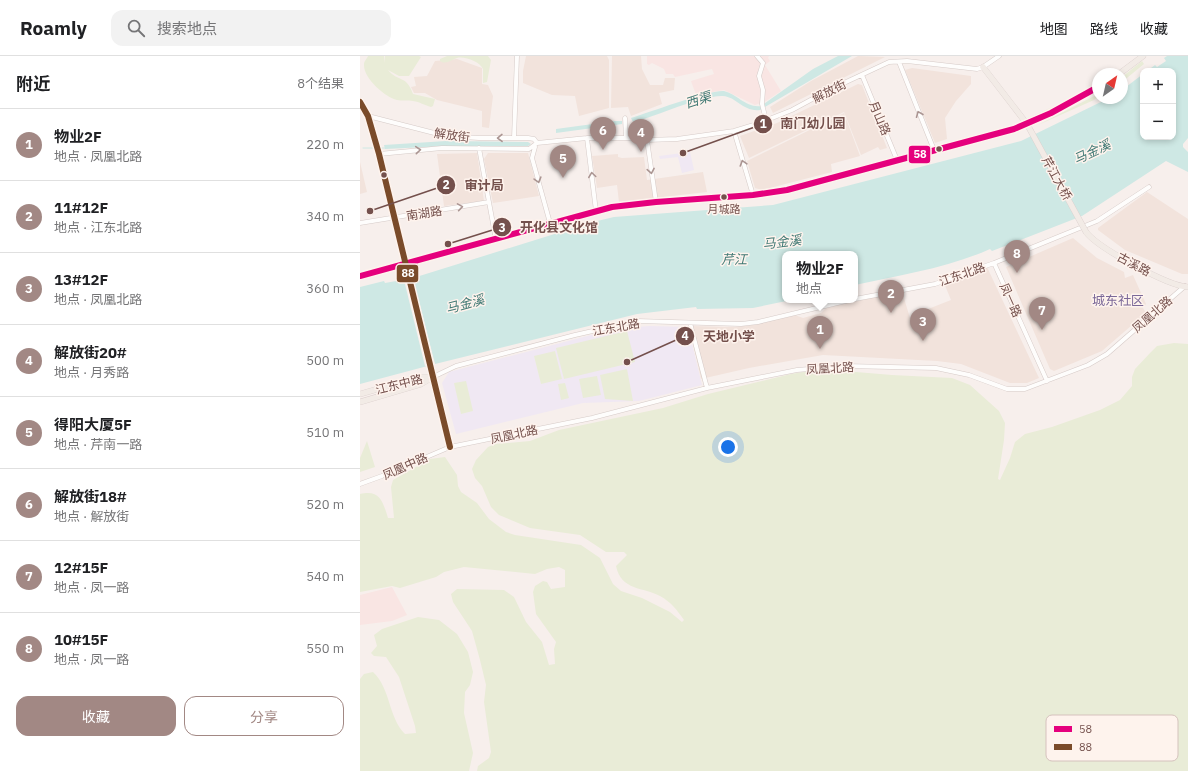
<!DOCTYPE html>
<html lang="zh">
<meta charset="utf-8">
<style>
:root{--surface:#fff;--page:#f2f2f2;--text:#202124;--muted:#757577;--line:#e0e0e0;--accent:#a28884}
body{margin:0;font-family:"IBM Plex Sans","Noto Sans SC",sans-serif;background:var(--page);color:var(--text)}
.controls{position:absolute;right:12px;top:12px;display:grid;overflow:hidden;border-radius:8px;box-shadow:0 2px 6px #0003}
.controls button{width:36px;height:36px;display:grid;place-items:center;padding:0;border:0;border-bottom:1px solid var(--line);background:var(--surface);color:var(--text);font:20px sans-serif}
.compass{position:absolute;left:732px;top:12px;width:36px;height:36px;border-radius:50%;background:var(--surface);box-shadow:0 2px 6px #0003;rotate:34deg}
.you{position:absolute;left:368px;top:391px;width:14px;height:14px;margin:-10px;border:3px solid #fff;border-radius:50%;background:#1a73e8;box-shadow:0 0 0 6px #1a73e833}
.badge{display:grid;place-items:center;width:26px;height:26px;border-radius:50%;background:var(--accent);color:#fff;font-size:13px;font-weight:700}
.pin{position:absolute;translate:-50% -33px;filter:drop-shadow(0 1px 2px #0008)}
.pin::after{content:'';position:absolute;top:21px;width:14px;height:12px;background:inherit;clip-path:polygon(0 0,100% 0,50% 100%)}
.popup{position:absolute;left:422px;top:195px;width:76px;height:52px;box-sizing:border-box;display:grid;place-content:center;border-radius:8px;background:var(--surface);filter:drop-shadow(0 1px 3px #0005);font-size:13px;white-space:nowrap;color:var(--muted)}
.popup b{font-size:15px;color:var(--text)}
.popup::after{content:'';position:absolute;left:50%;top:100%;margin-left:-8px;border:8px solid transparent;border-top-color:var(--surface)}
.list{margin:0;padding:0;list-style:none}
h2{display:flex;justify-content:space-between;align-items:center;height:52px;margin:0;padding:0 16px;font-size:17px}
h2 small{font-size:13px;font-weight:400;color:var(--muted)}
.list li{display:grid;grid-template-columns:26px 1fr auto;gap:12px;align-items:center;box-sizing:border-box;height:72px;padding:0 16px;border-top:1px solid var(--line)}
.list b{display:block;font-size:15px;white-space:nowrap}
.list p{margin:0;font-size:13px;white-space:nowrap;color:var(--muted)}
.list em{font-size:13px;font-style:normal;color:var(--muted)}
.actions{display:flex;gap:8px;padding:12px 16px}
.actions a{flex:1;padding:9px 0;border:1px solid var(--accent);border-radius:12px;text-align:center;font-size:14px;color:var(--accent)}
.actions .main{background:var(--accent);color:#fff}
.icon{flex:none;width:22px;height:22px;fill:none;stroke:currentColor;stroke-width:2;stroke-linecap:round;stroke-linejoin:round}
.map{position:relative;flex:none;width:828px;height:715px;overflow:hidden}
header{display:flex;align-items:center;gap:24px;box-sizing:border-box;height:56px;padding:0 20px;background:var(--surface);border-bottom:1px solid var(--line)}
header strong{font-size:19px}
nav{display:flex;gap:22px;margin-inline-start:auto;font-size:14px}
.search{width:280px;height:36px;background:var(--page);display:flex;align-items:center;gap:10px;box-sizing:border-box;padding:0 14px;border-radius:12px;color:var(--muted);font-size:15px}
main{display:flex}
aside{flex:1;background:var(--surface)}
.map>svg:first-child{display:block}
.residential{fill:#f2e3dc}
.commercial{fill:#f9e5e3}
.education{fill:#f0e8f3}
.green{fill:#e9ecd7}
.water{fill:#cee8e4}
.pier{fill:#f7efec}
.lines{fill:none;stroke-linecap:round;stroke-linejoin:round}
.stream{stroke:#cee8e4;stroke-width:1}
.minor-casing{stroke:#d6cbc8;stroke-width:5}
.major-casing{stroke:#d8ccca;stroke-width:6}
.minor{stroke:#fefdfc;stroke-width:4}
.major{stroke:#f2ebe6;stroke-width:5.5}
.major-bridge-casing{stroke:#d8ccca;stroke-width:6;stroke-linecap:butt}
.major-bridge{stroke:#f2ebe6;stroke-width:5.5}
.bus-1-casing{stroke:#fef3ed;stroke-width:9}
.bus-2-casing{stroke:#fef3ed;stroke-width:9}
.bus-1{stroke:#e5007d;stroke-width:6}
.bus-2{stroke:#7a4b2a;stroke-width:6}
.oneway{stroke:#ab9592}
.bus-dot{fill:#74504c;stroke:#fef3ed;stroke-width:1.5}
.labels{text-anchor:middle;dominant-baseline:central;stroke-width:3;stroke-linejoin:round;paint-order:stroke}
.bus-label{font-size:11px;fill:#74504c;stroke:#fef3ed}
.street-label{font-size:12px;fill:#74504c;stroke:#fef3ed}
.water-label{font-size:13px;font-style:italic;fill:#407974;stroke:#fef3ed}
.neighbourhood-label{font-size:13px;fill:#7b6898;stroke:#fef3ed}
.key{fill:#fef3ed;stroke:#d5c2bd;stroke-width:1}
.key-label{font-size:11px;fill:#74504c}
.leader{fill:none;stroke:#74504c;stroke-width:1.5}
.callout-dot{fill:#74504c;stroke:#fef3ed;stroke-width:1.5}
.mark-label{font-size:12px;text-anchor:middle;font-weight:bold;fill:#fff}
.callout-label{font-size:13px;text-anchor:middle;font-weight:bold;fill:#74504c;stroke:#fef3ed;stroke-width:3;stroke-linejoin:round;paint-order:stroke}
.line-badge{stroke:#fef3ed;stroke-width:1.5}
.badge-label{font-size:11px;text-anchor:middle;font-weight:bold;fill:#fff}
</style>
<header>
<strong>Roamly</strong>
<div class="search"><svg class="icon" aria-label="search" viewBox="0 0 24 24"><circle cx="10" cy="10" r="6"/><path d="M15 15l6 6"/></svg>搜索地点</div>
<nav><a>地图</a><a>路线</a><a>收藏</a></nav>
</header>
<main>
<aside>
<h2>附近<small>8个结果</small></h2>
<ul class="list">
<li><span class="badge">1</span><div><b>物业2F</b><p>地点 · 凤凰北路</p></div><em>220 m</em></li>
<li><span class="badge">2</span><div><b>11#12F</b><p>地点 · 江东北路</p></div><em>340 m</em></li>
<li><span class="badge">3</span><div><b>13#12F</b><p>地点 · 凤凰北路</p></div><em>360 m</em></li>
<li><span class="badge">4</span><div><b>解放街20#</b><p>地点 · 月秀路</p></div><em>500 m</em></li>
<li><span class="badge">5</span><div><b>得阳大厦5F</b><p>地点 · 芹南一路</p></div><em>510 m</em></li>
<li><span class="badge">6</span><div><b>解放街18#</b><p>地点 · 解放街</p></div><em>520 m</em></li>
<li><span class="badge">7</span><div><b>12#15F</b><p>地点 · 凤一路</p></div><em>540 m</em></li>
<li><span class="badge">8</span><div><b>10#15F</b><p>地点 · 凤一路</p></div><em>550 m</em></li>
</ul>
<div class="actions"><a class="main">收藏</a><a>分享</a></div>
</aside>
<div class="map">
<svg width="828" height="715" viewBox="0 0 828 715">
<rect width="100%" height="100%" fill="#f7efec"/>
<path class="residential" d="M166 0H247L249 4V52L219 60 215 40 192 39 163 27V15Z
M252 0H281L282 13 290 29H303L305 22H315L314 34 299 37 302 48 271 60 268 51 251 52Z
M498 0 525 1 413 57 410 51 451 25Z
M97 3 122 12V28L128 29 133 40 129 72 122 71V55L77 44 65 37H54L51 31 56 30 54 21 67 20 75 5Z
M552 12 611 20V28L596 45 585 62 587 83 575 87 545 14Z
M498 28 502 29 527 92 520 94 518 91 501 99 484 56 389 102 380 80 417 67Z
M484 57 500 100 471 108 472 116 402 134 395 132 387 105Z
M117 97 124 145 84 150 77 98Z
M128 97H168L179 140 133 147 124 103Z
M258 98V101L262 102 284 101 287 124 343 116 347 136 259 146 257 129 237 132 232 100Z
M0 106 7 136 0 138Z
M787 136 828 163V218H822L765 194 738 174V172Z
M713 182 737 202 764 216 765 222 773 219 786 248 783 252 786 257 742 295 694 315 690 313 646 211Z
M627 211 679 322 667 327H650L601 308 577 305 463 299 389 312 341 323 329 270 375 271 393 269 435 259 443 262 461 257 466 252 542 235 552 269 569 266 570 263 568 253 591 244 584 227Z"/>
<path class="commercial" d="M287 0H409L408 2 410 5 405 9 421 35 406 45 395 49 364 34 336 39 331 25 354 18 352 13 315 21 313 18H306L304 13 292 7 289 9 287 8Z
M32 531 47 559 32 565 0 569V539Z"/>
<path class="education" d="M330 96 334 114 322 117 318 101 300 103 299 100Z
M289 270 328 271 342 329 279 345 223 347 96 378 82 327 89 316 235 278 267 272Z"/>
<path class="green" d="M8 0H24V7L25 0H59L61 1 49 20H39L28 14C39 27 46 18 53 38L75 43 73 50 71 51C64 49 60 46 53 45 48 44 42 45 37 44 25 41 3 22 4 8 4 5 7 3 8 0Z
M87 0H128L131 4 127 26 123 27V13C120 6 105 0 97 2 91 4 86 9 80 5V3Z
M782 5 784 8 762 26V21Z
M738 38V41L734 44 678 69Z
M706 45 670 64 668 62Z
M267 275 275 306 204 323 196 292Z
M814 287 828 288V715H117L118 710 129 702 131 696 124 646 126 629 120 604 112 575 93 546 91 538 97 533 144 534 154 541 166 566 182 586 189 609 195 608 194 593 196 586 176 558 173 536 175 530 183 525 187 526 191 533 205 531V514L199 511 187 513 175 518 104 511 84 516 76 521 40 532 32 530 0 536V438C20 433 23 446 28 462H34L31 431 33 424 70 403 85 401 97 419 98 430 101 436 117 447 129 463 146 476 155 479 221 489 240 502 253 528 261 535 282 542 310 556 322 566 324 564C317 554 311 546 300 540 284 531 261 535 256 510L267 499 264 496H246L220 479 170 472 139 459 131 451 122 430 115 422 112 413 116 404 128 391 135 388 170 385 199 374 303 352 348 338 431 318 449 315H484L532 319 592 322 610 329 639 355 645 367 644 384 638 423 640 424 650 402 655 386 665 378 692 371 740 354 760 344 772 330V321L775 313 791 296 797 290Z
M195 295 202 323 181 328 174 300Z
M267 313 273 345 245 343 240 319Z
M237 320 241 339 223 342 219 323Z
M106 325 113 355 101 358 94 327Z
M205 327 209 342 201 344 198 328Z
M7 385 15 411 0 416V402Z
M58 561 79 564 97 578 108 596 113 616 110 629 105 636 104 657 113 697 109 715H0V623L4 618 13 616C31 633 28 661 45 678L56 677 55 670 39 621 26 601 14 600 11 597 17 590 14 579 22 573Z"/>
<path class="water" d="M478 0H492L400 54C383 56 377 41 363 40 341 39 298 60 273 66L271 62C287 57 352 33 364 35 377 38 386 52 401 50L453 13Z
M807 0H828V82L823 88V91L828 96V116L806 105 722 160 632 195 630 193C588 212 540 219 495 229V198H425V244H431L393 252 337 253 336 251 277 258 75 308 0 328V231L24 225 25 227 53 222 233 166 254 161 413 149 661 85 749 42H762V34L783 18V81H813V15H787L795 9 797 11 806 5 804 2Z
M255 65H262V68L196 77V73Z
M86 85 168 86 171 88 168 90H87L25 93 24 89Z"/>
<path class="pier" d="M53 222 75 308 65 310 44 224Z"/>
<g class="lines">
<path class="stream" d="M3 92H14
M19 92H26"/>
<defs>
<path id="minor" d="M397 0 403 7 399 20 403 34 402 48 406 64
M539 6 574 94
M502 19 537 104
M8 60 86 80 119 82H168L174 83 177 87
M265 62 266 82
M374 75 393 139
M154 82 157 0
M227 82 236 155
M287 84 296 146
M175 91 172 102 190 167
M119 92 136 184
M19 98 82 92 169 93 177 87 227 82H266L287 84 317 83 374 75 397 68 432 54 469 34 529 6 547 5 617 13 623 11 639 0
M0 167 129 146
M634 207 687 325
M495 243 575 228 634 207 737 165 789 131
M330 267 347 332
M90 391 73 321 96 310 215 279 277 265 381 268 398 266 490 244
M0 428 22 420 90 391 232 362 347 332 437 314 485 310 576 312 609 319 647 333H665L728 309 747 298 825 230"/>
<path id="major" d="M623 11 667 68
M759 18 783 0
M0 46 8 60 19 98 73 321
M726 176C738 192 808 230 828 231
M0 220 252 151 296 146 393 139 427 134 654 73 691 57 738 31
M0 338 59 321H72
M0 346 61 328 73 321"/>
</defs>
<use href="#minor" class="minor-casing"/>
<use href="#major" class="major-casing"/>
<use href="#minor" class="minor"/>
<use href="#major" class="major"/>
<defs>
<path id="major-bridge" d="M667 68 726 176"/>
</defs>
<use href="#major-bridge" class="major-bridge-casing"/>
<use href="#major-bridge" class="major-bridge"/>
<defs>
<path id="bus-1" d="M0 220 252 151 296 146 393 139 427 134 654 73 691 57 738 31"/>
<path id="bus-2" d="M0 46 8 60 19 98 90 391"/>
</defs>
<use href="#bus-1" class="bus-1-casing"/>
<use href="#bus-2" class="bus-2-casing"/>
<use href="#bus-1" class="bus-1"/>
<use href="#bus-2" class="bus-2"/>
</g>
<defs><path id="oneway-chevron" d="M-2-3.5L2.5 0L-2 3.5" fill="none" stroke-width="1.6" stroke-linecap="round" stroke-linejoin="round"/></defs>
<g class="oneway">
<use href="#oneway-chevron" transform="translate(559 58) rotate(-112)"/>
<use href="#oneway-chevron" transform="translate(140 82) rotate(179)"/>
<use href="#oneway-chevron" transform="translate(58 94) rotate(-5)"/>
<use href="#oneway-chevron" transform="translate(383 107) rotate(-107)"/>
<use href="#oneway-chevron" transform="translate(291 115) rotate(80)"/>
<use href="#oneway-chevron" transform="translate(232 119) rotate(-98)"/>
<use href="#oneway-chevron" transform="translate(178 124) rotate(74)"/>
<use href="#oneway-chevron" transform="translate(100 151) rotate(-9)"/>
</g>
<g class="bus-dot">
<circle cx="579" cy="93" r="3.5"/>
<circle cx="24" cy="119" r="3.5"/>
<circle cx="364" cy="141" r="3.5"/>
</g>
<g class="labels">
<g class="bus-label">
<text x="364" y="153">月城路</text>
</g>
<g class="street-label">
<text transform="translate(469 35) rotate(-27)">解放街</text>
<text transform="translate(520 62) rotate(67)">月山路</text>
<text transform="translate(92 79) rotate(8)">解放街</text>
<text transform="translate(697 122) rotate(61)">芹江大桥</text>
<text transform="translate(64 157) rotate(-9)">南湖路</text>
<text transform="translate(774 208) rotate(28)">古溪路</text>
<text transform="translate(602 218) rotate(-19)">江东北路</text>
<text transform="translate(651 244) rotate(66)">凤一路</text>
<text transform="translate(792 258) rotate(-41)">凤凰北路</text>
<text transform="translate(256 271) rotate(-10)">江东北路</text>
<text transform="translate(470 312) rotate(-3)">凤凰北路</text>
<text transform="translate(39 328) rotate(-14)">江东中路</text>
<text transform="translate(154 378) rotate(-12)">凤凰北路</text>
<text transform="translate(45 410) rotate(-24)">凤凰中路</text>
</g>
<g class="water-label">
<text transform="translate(338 44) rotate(-18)">西渠</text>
<text transform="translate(732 96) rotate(-25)">马金溪</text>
<text transform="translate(422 186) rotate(-7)">马金溪</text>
<text x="374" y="203">芹江</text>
<text transform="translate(105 248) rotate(-15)">马金溪</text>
</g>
<g class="neighbourhood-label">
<text x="758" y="244">城东社区</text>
</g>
</g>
<rect x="686" y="659" width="132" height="46" rx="6" class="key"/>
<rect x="694" y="670" width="18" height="6" fill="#e5007d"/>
<rect x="694" y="688" width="18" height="6" fill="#7a4b2a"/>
<g class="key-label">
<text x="719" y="677">58</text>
<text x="719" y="695">88</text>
</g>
<path class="leader" d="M323 97L403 68M10 155L86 129M88 188L142 171M267 306L325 280"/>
<g class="callout-dot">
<circle cx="323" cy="97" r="4"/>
<circle cx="10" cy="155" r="4"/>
<circle cx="88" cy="188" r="4"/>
<circle cx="267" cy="306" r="4"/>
<circle cx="403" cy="68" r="10"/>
<circle cx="86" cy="129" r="10"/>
<circle cx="142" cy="171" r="10"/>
<circle cx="325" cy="280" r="10"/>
</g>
<g class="mark-label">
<text x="403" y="72">1</text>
<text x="86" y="133">2</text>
<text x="142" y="176">3</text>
<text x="325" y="284">4</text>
</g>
<g class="callout-label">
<text x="453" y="72">南门幼儿园</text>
<text x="124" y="134">审计局</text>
<text x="199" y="176">开化县文化馆</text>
<text x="369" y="285">天地小学</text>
</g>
<g class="line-badge">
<rect x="548" y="89" width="23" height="19" rx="4" fill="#e5007d"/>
<rect x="36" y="208" width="23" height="19" rx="4" fill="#7a4b2a"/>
</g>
<g class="badge-label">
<text x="560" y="102">58</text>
<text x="48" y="221">88</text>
</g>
</svg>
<div class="controls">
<button>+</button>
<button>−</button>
</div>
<svg class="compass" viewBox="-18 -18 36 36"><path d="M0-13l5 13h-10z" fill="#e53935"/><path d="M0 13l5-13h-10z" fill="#757577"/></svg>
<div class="you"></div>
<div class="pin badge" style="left:460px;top:293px">1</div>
<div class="popup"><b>物业2F</b>地点</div>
<div class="pin badge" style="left:531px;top:257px">2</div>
<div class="pin badge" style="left:563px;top:285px">3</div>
<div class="pin badge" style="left:281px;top:96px">4</div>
<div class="pin badge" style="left:203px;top:122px">5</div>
<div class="pin badge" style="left:243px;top:94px">6</div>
<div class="pin badge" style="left:682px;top:274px">7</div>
<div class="pin badge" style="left:657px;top:217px">8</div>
</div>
</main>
